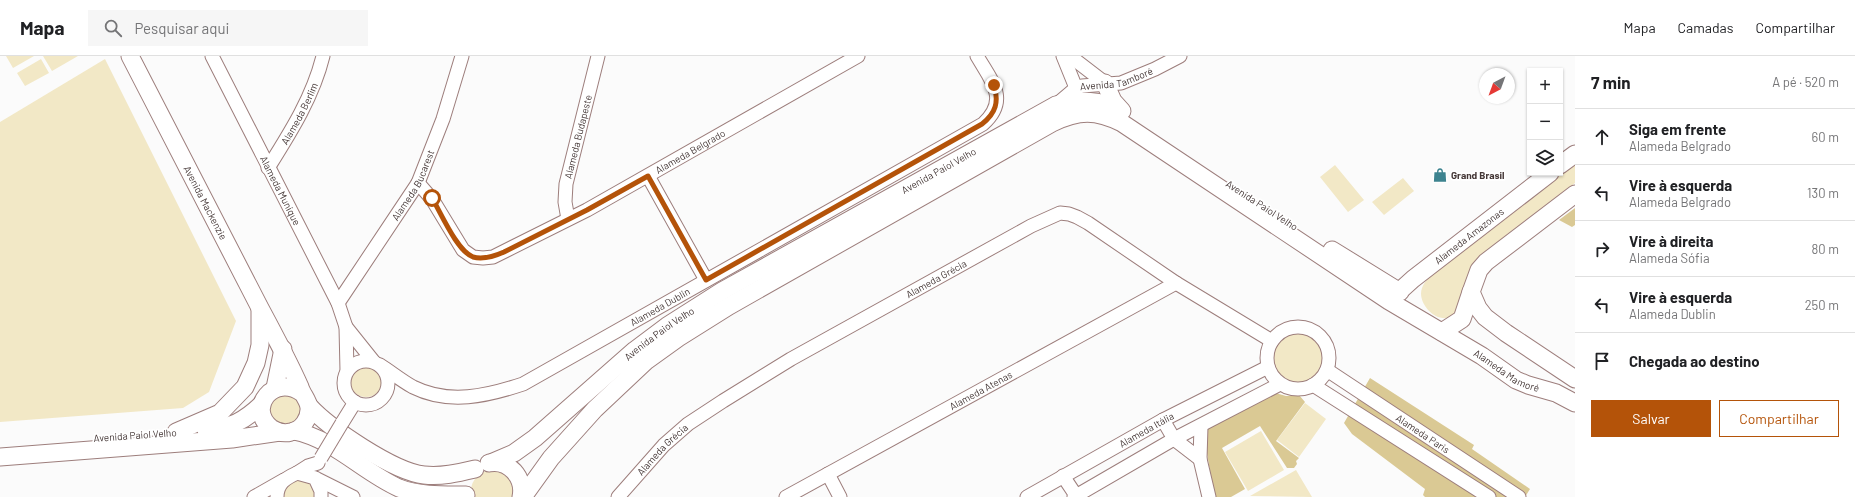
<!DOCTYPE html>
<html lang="pt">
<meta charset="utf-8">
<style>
:root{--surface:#fff;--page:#f6f6f6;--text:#202124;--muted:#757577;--line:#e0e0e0;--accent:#b45309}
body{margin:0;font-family:Barlow,sans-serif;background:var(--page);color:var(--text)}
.controls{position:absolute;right:12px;top:12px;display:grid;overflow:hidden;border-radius:0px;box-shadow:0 1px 3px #0004}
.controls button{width:36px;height:36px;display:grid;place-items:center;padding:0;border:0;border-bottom:1px solid var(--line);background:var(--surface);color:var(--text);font:20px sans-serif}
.compass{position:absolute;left:1479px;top:12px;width:36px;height:36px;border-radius:50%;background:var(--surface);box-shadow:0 1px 3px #0004;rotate:221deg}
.stop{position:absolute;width:12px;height:12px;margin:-9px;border:3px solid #b45309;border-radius:50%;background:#fff}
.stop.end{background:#b45309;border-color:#fff;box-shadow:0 1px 4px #0008}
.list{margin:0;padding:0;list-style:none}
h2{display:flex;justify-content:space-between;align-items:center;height:52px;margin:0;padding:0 16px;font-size:17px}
h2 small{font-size:13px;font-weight:400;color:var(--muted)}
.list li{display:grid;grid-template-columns:26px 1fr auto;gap:12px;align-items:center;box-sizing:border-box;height:56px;padding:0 16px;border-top:1px solid var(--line)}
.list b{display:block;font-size:15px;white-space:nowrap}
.list p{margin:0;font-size:13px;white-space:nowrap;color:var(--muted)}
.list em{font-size:13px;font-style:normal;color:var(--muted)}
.actions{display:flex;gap:8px;padding:12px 16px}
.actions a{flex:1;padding:9px 0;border:1px solid var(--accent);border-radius:0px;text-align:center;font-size:14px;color:var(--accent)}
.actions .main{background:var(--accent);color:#fff}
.icon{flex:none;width:22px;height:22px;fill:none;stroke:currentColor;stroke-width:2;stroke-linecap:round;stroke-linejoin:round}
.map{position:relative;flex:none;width:1575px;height:441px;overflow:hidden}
header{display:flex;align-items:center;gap:24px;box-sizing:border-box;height:56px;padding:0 20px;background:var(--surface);border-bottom:1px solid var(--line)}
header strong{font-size:19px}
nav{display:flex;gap:22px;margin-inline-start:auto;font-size:14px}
.search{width:280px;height:36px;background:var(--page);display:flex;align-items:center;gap:10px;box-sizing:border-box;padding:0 14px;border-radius:0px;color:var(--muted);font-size:15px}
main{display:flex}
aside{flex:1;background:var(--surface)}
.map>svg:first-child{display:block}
.green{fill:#f2e8c6}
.forest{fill:#dac994}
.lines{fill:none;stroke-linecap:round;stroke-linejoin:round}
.minor-casing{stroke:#9d7e7c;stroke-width:15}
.major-casing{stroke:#9d7e7c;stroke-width:19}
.minor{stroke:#fff;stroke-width:13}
.major{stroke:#fff;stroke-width:17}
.minor-bridge-casing{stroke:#9d7e7c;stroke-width:15;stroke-linecap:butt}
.minor-bridge{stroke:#fff;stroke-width:13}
.route{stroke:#b45309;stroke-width:5}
.labels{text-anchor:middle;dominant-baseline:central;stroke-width:3.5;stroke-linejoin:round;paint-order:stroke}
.street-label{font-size:10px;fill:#443736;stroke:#fff}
.poi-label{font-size:10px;font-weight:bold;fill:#443736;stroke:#fff;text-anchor:start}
</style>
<header>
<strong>Mapa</strong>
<div class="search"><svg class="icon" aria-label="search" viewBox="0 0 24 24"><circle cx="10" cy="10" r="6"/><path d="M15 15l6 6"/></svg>Pesquisar aqui</div>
<nav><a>Mapa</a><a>Camadas</a><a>Compartilhar</a></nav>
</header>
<main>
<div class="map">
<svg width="1575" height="441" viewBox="0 0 1575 441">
<rect width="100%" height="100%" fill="#fbfbfb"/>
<path class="green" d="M6 0H34L13 12Z
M43 0H78L52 15Z
M41 3 49 17 25 30 17 17Z
M105 3 236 265 209 336 183 352 0 366V66Z
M1575 107V127L1474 209 1458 257C1455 258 1450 261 1447 262 1432 264 1417 245 1422 232 1424 225 1433 218 1437 212Z
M1335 109 1364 144 1348 156 1320 121Z
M1403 122 1414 135 1384 159 1372 146Z
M1273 302a25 25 0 1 1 50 0a25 25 0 1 1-50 0Z
M349 324a17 17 0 1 1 34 0a17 17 0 1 1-34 0Z
M285 334 304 349 299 368 273 370 266 348Z
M1305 347 1326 363 1299 401 1277 384Z
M1261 375 1284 414 1248 435 1225 396Z
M491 413C509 418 514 422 514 441H472C468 426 478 417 491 413Z
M1296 414 1312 441 1250 440Z
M299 423 310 427 317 441H282L288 428Z"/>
<path class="forest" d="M1575 152V169L1572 171 1559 164Z
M1370 322 1474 389 1472 393 1530 433 1525 441H1425L1423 439 1425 433 1352 378 1344 367Z
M1272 336 1286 340 1299 339 1305 346 1276 385 1299 402 1296 405 1297 408 1294 412H1287L1260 370 1222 392 1245 433 1231 441H1214L1204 378 1210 369Z"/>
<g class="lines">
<defs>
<g id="minor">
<path id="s1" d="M212 0 338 247 346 271 347 315"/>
<path d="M1063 0 1076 32"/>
<path d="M1070 0 1105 27"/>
<path id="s2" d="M1056 49 1076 32 1082 30 1121 27 1155 13 1180 0"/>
<path id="s3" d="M268 112C290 77 313 41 323 0"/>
<path d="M648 120 706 224"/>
<path id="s4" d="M418 127 432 143 463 194 473 201 483 202 493 201 587 154 858 0"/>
<path id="s5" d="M568 163 565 146 566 128 598 0"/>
<path id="s6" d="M338 247 418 127 443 63 462 0"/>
<path d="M346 271 374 306"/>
<circle cx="1298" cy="302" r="31"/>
<circle cx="366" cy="327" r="22"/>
<path id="s7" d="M380 309C391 316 402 325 413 331 449 349 487 340 523 328L983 68C1010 44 991 24 977 0"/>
<path id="s8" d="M1327 314 1519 441"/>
<path d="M1313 329 1489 441"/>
<path d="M1163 364 1174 383 1200 403"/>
<path d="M342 367 355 346"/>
<path d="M1201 370 1200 403 1209 441"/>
<path d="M297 417 308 410 318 407"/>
<path d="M828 418 840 441"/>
<path d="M1063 420 1077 441"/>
<path d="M315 422 353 441"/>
<path d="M254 441 284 424"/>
<path d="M277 441C277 427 286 422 297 417L315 422 321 435V441"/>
<path id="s9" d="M618 441 664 389 688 368 723 345 791 303 1031 170 1060 157 1069 158 1077 161 1088 167 1176 227 1272 285"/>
<path id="s10" d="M786 441 1176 227"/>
<path id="s11" d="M1027 441 1163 364 1268 311"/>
<path d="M1074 441 1174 383 1280 328"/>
</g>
<g id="major">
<path id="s12" d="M130 0 260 252C274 278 288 304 300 331 302 338 308 344 309 351 310 362 302 374 291 376 284 378 277 376 271 372 246 352 274 317 302 337"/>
<path d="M1105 27 1113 45 1122 55"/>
<path d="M1560 109 1575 98"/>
<path d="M1575 138 1486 206 1479 214 1471 236 1478 252 1485 261 1506 277 1575 323"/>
<path d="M1332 194 1400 236"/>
<path id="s13" d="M1392 242 1413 223 1550 117"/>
<path d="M1442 276 1462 263 1471 236"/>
<path d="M275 332 283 293"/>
<path d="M309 350C329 372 394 416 424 419 441 421 458 417 475 413"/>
<path d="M206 374C232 371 243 366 262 348"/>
<path d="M294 375C334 383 363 416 399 432 419 440 445 439 466 439"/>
<path d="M176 376 220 357 245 331 256 307 260 289V254"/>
<path d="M0 401 232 383 280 376"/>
<path id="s14" d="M493 406 514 397 535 382 635 294 667 270 722 235 1056 49C1076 43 1095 44 1114 51"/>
<path d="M489 407C509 403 525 422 521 441"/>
<path id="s15" d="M523 441 551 402 595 353 646 305 678 282 729 250 1052 67C1079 54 1096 54 1122 67L1389 245 1482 300 1516 324 1528 329 1556 337 1575 347"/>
</g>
</defs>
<use href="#minor" class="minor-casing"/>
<use href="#major" class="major-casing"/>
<use href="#minor" class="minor"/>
<use href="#major" class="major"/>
<defs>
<path id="minor-bridge" d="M321 402 342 367"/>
</defs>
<use href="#minor-bridge" class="minor-bridge-casing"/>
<use href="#minor-bridge" class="minor-bridge"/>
</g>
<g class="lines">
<path class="route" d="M432 142C441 157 457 195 473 201 484 204 495 200 504 196L587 154 648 120 706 224 982 68C996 57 999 46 994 29"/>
</g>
<defs>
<symbol id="shop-bare" viewBox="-9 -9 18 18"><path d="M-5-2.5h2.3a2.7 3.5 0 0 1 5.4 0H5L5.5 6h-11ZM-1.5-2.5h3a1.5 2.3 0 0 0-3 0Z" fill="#3d838f" stroke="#fff" stroke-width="2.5" paint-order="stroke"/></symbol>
</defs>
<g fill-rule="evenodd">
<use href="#shop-bare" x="1430" y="109" width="20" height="20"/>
</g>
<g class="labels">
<g class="street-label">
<text stroke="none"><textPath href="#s2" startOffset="68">Avenida Tamboré</textPath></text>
<text stroke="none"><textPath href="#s3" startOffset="63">Alameda Berlim</textPath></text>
<text stroke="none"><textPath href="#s5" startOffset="84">Alameda Budapeste</textPath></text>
<text stroke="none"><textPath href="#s4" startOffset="337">Alameda Belgrado</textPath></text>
<text stroke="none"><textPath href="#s14" startOffset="535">Avenida Paiol Velho</textPath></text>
<text stroke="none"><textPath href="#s6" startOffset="140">Alameda Bucarest</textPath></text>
<text stroke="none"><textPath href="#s1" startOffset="151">Alameda Munique</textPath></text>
<text stroke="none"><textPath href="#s12" startOffset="165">Avenida Mackenzie</textPath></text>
<text transform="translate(1262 149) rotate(33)">Avenida Paiol Velho</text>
<text stroke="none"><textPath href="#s13" startOffset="99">Alameda Amazonas</textPath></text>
<text stroke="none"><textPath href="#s9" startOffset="389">Alameda Grécia</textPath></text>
<text stroke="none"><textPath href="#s7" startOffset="310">Alameda Dublin</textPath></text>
<text stroke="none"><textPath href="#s14" startOffset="211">Avenida Paiol Velho</textPath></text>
<text stroke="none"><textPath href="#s15" startOffset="1186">Alameda Mamoré</textPath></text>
<text stroke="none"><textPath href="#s10" startOffset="222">Alameda Atenas</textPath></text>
<text stroke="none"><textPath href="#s11" startOffset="137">Alameda Itália</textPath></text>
<text stroke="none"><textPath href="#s8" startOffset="115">Alameda Paris</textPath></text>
<text transform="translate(135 379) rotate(-4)">Avenida Paiol Velho</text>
<text stroke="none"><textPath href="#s9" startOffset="65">Alameda Grécia</textPath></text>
</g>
<g class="poi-label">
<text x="1451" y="119">Grand Brasil</text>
</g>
</g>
</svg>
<div class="controls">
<button>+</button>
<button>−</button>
<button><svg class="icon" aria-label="layers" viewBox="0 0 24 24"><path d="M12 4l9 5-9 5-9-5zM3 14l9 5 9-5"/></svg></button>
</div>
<svg class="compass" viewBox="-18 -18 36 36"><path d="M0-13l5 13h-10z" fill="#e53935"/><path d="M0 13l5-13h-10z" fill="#757577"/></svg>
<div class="stop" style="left:432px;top:142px"></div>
<div class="stop end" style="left:994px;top:29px"></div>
</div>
<aside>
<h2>7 min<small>A pé · 520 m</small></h2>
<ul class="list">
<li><svg class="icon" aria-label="ahead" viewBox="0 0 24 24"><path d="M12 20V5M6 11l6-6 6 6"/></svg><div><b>Siga em frente</b><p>Alameda Belgrado</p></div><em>60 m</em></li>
<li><svg class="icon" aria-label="left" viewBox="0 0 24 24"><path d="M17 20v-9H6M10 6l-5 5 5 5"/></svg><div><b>Vire à esquerda</b><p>Alameda Belgrado</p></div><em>130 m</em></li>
<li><svg class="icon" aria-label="right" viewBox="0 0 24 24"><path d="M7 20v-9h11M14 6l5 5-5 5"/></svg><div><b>Vire à direita</b><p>Alameda Sófia</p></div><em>80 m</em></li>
<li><svg class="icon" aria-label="left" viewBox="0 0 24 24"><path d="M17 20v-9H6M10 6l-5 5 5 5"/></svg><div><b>Vire à esquerda</b><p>Alameda Dublin</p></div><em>250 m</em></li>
<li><svg class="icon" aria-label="arrive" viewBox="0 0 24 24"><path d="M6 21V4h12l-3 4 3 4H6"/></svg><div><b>Chegada ao destino</b></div></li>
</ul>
<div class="actions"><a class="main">Salvar</a><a>Compartilhar</a></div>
</aside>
</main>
